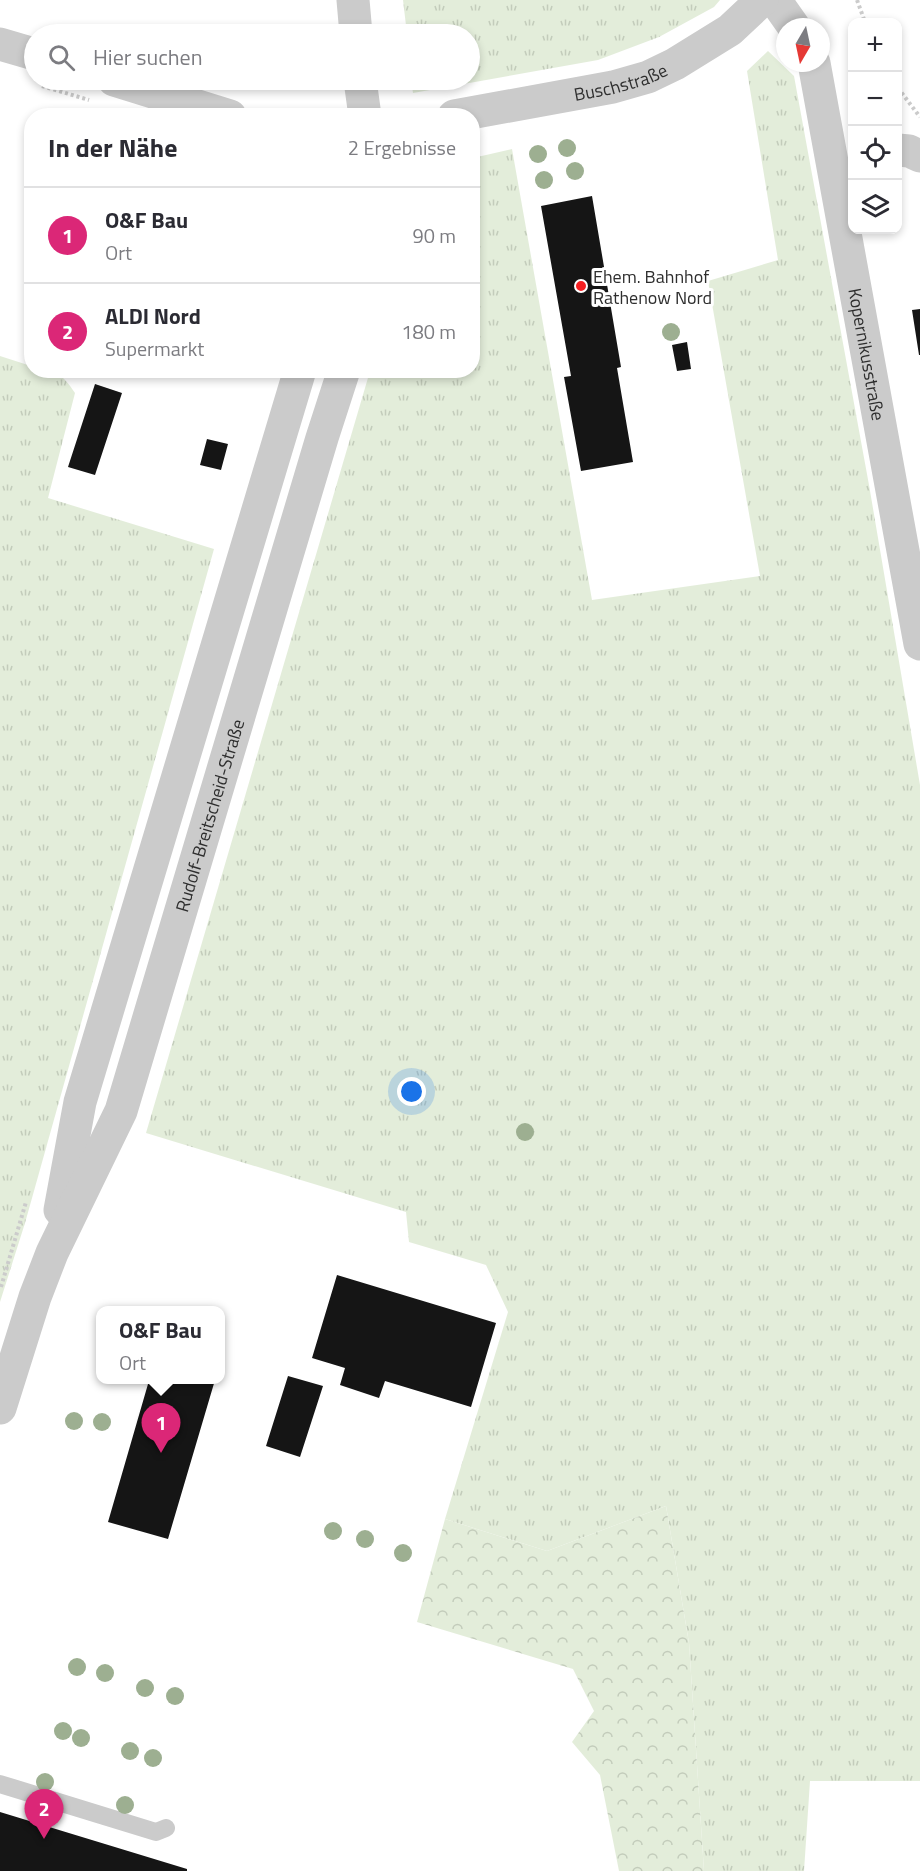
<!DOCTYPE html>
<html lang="de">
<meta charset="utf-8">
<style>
:root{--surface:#fff;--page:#f7f7f7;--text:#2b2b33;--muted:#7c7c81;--line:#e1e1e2;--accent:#db2777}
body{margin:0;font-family:"Titillium Web",sans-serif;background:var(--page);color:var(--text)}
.controls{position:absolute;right:18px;top:18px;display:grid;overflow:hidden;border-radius:12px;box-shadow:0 3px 9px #0003}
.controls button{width:54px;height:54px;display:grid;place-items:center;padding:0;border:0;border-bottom:2px solid var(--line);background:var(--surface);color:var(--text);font:30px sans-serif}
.compass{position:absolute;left:776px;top:18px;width:54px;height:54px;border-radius:50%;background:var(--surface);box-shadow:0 3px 9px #0003;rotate:189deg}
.you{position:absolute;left:412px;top:1092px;width:21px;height:21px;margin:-15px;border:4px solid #fff;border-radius:50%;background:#1a73e8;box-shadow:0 0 0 9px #1a73e833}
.badge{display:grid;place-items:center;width:39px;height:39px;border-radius:50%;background:var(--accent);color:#fff;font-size:20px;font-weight:700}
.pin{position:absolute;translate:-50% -50px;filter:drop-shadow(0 2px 3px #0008)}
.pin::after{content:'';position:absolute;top:32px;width:21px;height:18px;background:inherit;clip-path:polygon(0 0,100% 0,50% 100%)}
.popup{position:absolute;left:96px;top:1306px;width:129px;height:78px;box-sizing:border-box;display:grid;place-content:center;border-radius:12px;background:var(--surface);filter:drop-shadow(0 2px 4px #0005);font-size:20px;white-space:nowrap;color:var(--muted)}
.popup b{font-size:22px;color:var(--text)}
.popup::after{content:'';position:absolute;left:50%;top:100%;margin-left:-12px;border:12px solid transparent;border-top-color:var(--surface)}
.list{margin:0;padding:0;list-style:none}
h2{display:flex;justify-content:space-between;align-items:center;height:78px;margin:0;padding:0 24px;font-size:26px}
h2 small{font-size:20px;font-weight:400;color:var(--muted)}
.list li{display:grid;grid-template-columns:39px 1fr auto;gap:18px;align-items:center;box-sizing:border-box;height:96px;padding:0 24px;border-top:2px solid var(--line)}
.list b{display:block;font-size:22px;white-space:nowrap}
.list p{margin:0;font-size:20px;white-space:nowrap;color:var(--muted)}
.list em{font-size:20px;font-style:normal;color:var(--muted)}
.icon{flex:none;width:33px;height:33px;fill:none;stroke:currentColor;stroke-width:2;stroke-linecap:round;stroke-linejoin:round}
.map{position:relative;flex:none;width:920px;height:1871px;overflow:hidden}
.search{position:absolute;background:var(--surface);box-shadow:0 3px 9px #0003;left:24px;top:24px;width:456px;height:66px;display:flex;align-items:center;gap:15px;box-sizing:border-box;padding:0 21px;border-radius:33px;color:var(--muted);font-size:22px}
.panel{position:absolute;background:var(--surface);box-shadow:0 3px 9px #0003;left:24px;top:108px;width:456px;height:270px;border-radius:24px}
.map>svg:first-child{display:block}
.grass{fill:url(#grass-tufts)}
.forest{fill:url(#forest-crowns)}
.building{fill:#151515}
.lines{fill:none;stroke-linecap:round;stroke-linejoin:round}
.path{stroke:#cbcbcb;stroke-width:4;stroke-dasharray:3 3;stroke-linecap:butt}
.service{stroke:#cbcbcb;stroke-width:18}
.minor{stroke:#cbcbcb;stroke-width:33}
.tertiary{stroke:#cbcbcb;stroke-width:33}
.tree{fill:#9daf91}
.poi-dot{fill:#f61f21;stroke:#fff;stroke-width:2}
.labels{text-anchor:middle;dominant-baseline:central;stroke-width:6;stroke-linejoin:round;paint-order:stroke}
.street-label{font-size:18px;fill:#2e2e2e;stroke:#fff}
.poi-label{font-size:18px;fill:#2e2e2e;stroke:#fff;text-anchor:start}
</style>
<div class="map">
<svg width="920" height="1871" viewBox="0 0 920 1871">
<defs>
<pattern id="grass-tufts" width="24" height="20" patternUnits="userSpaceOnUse" patternTransform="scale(1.5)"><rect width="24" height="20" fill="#e3edda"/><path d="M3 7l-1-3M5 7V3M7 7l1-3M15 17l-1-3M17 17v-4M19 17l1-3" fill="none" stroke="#c3ccbb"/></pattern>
<pattern id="forest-crowns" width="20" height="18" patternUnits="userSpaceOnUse" patternTransform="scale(1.5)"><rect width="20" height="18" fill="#e3edda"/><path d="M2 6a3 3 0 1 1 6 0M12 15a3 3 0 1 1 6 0" fill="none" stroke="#c3ccbb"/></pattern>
</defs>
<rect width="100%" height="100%" fill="#fff"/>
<path class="grass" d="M403 0H720L714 7 659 37 598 60 413 93 411 80H470V34H407Z
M768 51 794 76 869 485 920 785V1781H810L804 1871H704L689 1643 666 1506 547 1551 445 1519 508 1312 486 1265 409 1242 406 1212 146 1133 370 371 472 370 473 158 512 149 592 600 760 576 708 281 778 260 747 71Z
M0 356 31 366 32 370C55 370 62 373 75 393L48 498 214 549 25 1223 0 1302Z"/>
<path class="forest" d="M666 1506 689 1643 704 1871H619L600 1775 572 1742 594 1711 573 1669 417 1622 445 1519 547 1551Z"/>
<path class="building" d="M592 196 621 367 617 368 633 462 581 471 564 377 571 376 541 206Z
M920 309V355H919L912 310Z
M687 342 691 369 677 371 672 345Z
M95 384 122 393 95 475 68 467Z
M207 439 228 444 221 470 200 465Z
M337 1275 496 1323 471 1407 385 1381 379 1398 340 1385 345 1368 312 1358Z
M288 1376 323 1386 300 1457 266 1446Z
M140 1380H215L168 1539 108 1522 148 1384 140 1382Z
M0 1812 187 1869V1871H0Z"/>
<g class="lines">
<path class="path" d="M857 0 865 22
M42 86 89 100
M898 88 920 117
M1 1287 26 1202"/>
<path class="service" d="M0 1784 156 1832 166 1828"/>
<g class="minor">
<path d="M353 0 356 34"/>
<path d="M775 0 794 27"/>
<path d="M0 44 34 54"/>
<path id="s1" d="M814 63 920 644"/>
<path d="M114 80 230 116"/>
<path d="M360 80 365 116"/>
<path d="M898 150 909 151 920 156"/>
</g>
<g class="tertiary">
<path id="s2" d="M454 116 613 87 648 77 675 64 730 30 762 0"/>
<path d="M60 1210 80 1102 300 370"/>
<path id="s3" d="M0 1408 35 1297 52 1253 121 1111 322 438 344 370"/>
</g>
</g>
<g class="tree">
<circle cx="567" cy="148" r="9"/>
<circle cx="538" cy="154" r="9"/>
<circle cx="575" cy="171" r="9"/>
<circle cx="544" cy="180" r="9"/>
<circle cx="671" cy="332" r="9"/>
<circle cx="525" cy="1132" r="9"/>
<circle cx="74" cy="1421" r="9"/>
<circle cx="102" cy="1422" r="9"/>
<circle cx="333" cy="1531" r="9"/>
<circle cx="365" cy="1539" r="9"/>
<circle cx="403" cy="1553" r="9"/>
<circle cx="77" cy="1667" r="9"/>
<circle cx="105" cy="1673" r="9"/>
<circle cx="145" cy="1688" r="9"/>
<circle cx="175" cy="1696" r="9"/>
<circle cx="63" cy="1731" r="9"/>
<circle cx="81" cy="1738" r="9"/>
<circle cx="130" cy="1751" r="9"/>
<circle cx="153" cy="1758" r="9"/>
<circle cx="45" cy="1782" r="9"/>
<circle cx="125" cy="1805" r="9"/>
</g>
<circle class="poi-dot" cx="581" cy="286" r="6"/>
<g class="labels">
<g class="street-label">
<text stroke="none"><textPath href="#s2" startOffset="170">Buschstraße</textPath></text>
<text stroke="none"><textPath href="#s1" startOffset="296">Kopernikusstraße</textPath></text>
<text stroke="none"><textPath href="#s3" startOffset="630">Rudolf-Breitscheid-Straße</textPath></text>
</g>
<g class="poi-label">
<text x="593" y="276">Ehem. Bahnhof<tspan x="593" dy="21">Rathenow Nord</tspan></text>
</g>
</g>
</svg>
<div class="controls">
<button>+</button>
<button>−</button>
<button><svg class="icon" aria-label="locate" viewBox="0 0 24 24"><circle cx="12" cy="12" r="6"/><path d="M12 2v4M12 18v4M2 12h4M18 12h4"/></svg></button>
<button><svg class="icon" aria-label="layers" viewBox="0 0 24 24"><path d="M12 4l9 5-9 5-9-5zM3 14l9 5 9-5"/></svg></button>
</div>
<svg class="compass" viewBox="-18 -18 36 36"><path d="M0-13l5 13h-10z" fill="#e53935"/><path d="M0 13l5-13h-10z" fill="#7c7c81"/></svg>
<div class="you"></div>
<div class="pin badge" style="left:161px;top:1453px">1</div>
<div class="popup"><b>O&amp;F Bau</b>Ort</div>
<div class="pin badge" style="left:44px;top:1839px">2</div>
<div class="search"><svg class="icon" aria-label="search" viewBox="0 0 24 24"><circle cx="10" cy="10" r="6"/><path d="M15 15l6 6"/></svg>Hier suchen</div>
<section class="panel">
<h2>In der Nähe<small>2 Ergebnisse</small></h2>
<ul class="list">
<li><span class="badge">1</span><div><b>O&amp;F Bau</b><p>Ort</p></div><em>90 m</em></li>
<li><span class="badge">2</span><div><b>ALDI Nord</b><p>Supermarkt</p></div><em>180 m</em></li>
</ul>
</section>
</div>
